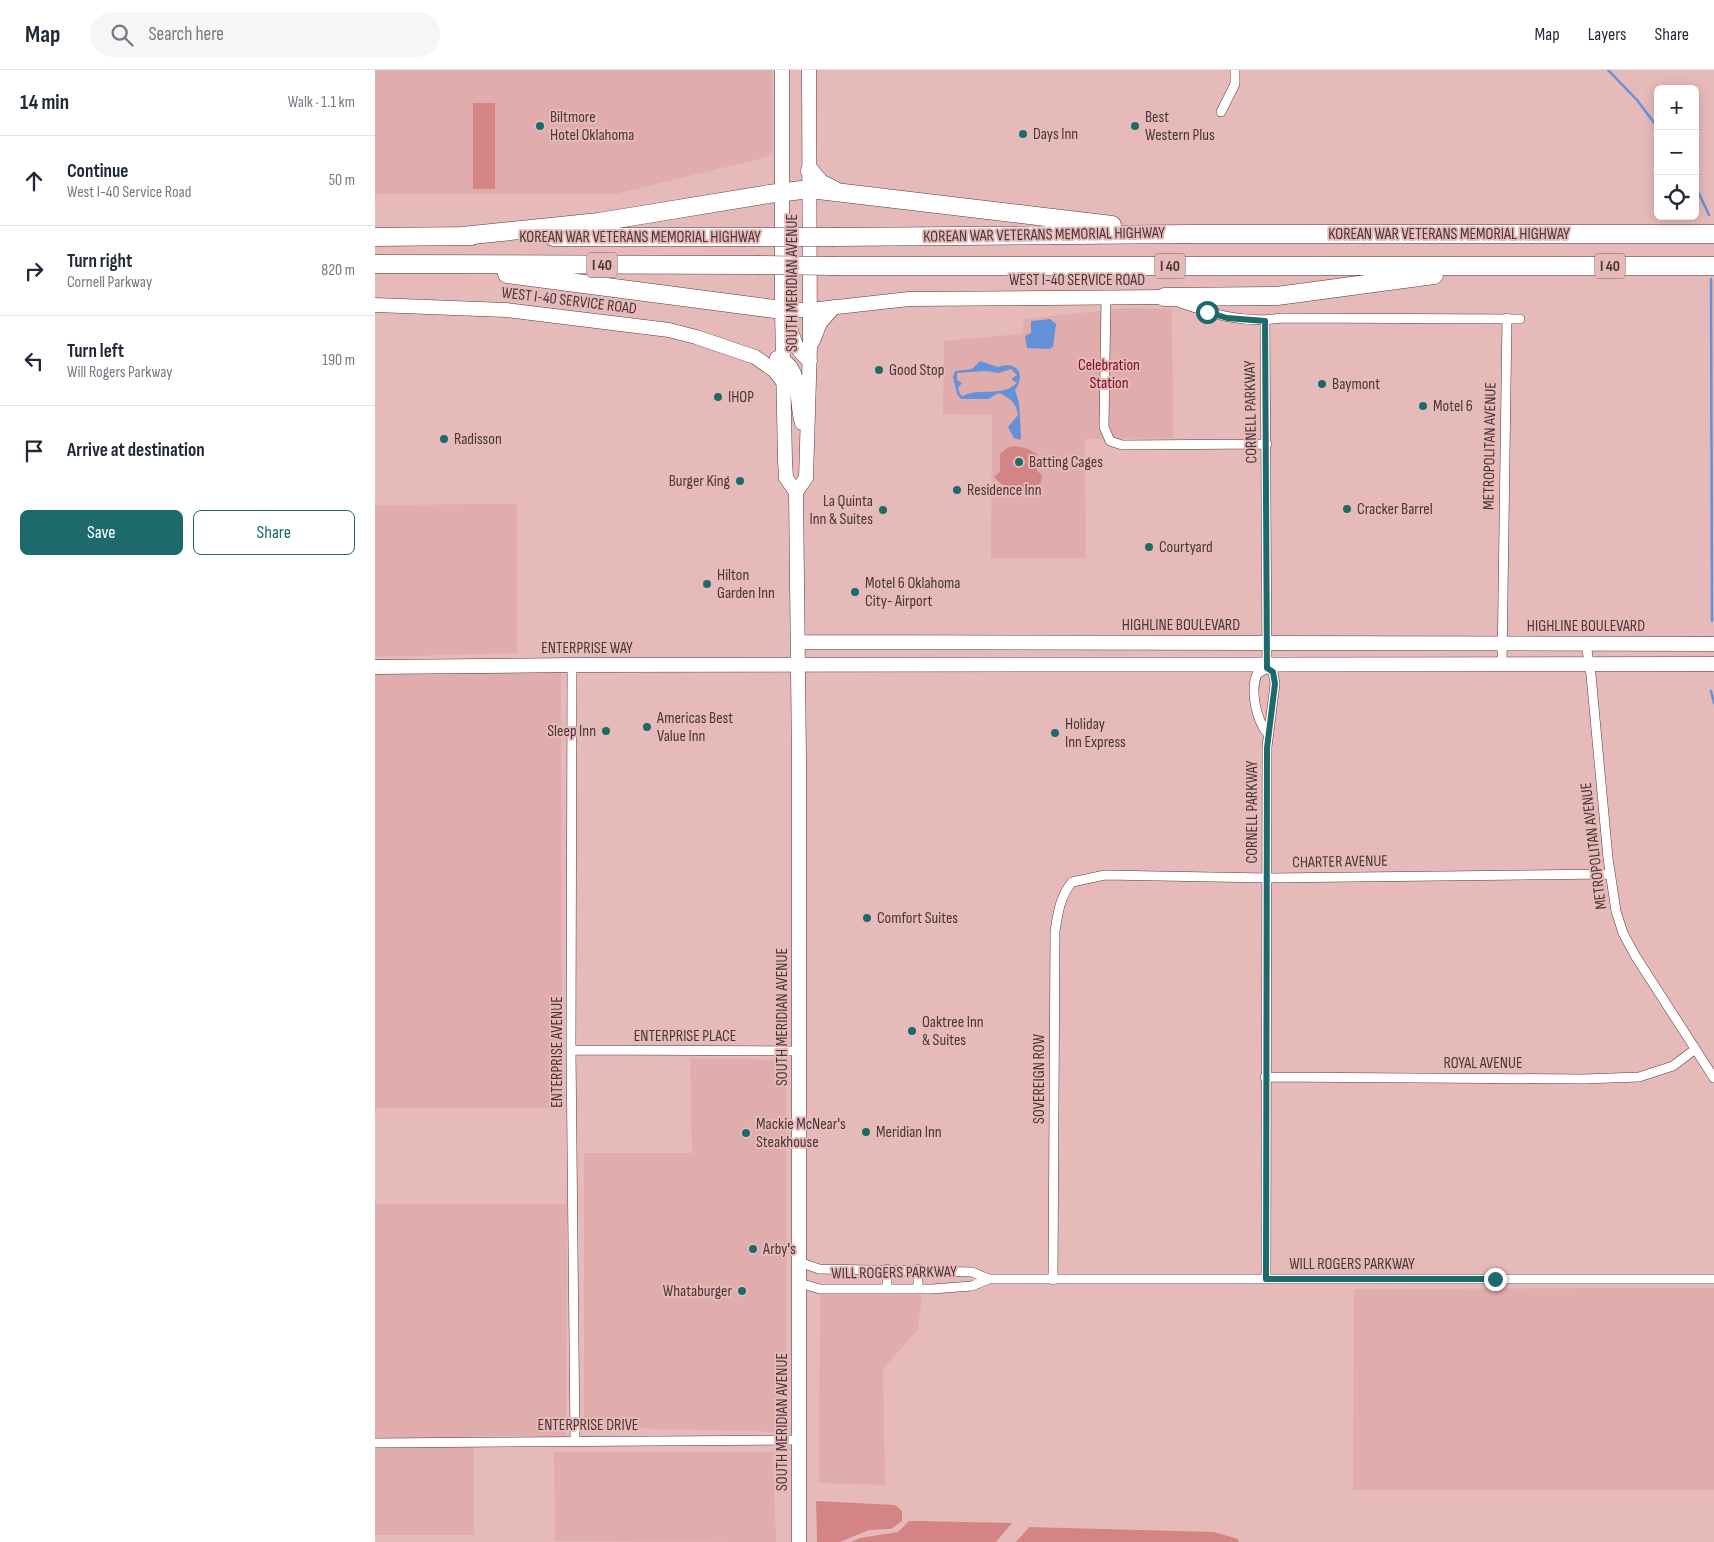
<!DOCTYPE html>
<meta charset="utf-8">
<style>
:root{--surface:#fff;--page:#f6f6f7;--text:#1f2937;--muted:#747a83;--line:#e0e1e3;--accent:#1d6a6c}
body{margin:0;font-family:"Sofia Sans Condensed",sans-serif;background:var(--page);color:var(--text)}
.controls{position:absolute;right:15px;top:15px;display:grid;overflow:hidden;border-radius:8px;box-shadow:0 2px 12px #0003}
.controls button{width:45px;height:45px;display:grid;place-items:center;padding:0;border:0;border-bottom:1px solid var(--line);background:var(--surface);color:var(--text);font:25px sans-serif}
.stop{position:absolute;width:15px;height:15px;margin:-11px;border:4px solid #1d6a6c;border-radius:50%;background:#fff}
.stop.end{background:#1d6a6c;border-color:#fff;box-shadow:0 1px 5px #0008}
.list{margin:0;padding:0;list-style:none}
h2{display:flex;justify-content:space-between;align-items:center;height:65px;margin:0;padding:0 20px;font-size:21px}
h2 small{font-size:16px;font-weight:400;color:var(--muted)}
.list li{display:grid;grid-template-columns:32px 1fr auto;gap:15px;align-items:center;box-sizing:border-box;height:90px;padding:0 20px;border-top:1px solid var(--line)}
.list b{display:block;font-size:19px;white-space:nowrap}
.list p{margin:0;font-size:16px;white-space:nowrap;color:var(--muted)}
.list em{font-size:16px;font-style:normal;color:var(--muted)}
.actions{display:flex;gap:10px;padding:15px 20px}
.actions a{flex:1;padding:11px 0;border:1px solid var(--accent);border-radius:8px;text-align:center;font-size:18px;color:var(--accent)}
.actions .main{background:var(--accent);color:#fff}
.icon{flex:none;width:28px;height:28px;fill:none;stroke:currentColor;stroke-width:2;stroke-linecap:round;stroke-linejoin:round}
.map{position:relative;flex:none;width:1339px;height:1472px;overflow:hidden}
header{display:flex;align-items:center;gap:30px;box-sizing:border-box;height:70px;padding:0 25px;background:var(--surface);border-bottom:1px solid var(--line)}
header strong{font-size:24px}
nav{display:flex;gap:28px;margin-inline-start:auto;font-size:18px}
.search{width:350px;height:45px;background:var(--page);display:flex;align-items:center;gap:12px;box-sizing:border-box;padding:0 18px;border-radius:28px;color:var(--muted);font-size:19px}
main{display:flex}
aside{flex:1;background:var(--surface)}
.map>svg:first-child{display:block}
.built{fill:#e0acac}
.green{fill:#d58486}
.water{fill:#6392d9;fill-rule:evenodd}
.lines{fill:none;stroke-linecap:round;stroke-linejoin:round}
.stream{stroke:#6392d9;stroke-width:2.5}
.street-casing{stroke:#5c3738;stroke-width:10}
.secondary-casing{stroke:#5c3738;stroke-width:15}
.highway-casing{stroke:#5c3738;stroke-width:19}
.street{stroke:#fff;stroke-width:9}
.secondary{stroke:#fff;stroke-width:14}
.highway{stroke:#fff;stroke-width:18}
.highway-bridge-casing{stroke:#5c3738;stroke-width:19;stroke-linecap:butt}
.highway-bridge{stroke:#fff;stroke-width:18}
.route{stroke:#1d6a6c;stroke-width:6}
.poi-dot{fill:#1d6a6c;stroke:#e7baba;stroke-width:2}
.labels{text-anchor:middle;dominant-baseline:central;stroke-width:4;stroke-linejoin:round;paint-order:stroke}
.shield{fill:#e7baba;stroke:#785e5e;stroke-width:1}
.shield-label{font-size:15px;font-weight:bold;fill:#483636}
.poi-label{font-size:16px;fill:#483636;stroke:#e7baba;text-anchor:start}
.street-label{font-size:16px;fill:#483636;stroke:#e7baba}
.park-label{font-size:16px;fill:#820c25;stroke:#e7baba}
</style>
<header>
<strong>Map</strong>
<div class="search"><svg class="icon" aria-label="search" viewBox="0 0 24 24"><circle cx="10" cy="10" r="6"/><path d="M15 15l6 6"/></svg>Search here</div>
<nav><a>Map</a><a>Layers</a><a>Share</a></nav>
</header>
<main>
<aside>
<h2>14 min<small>Walk · 1.1 km</small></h2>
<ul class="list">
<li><svg class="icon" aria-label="ahead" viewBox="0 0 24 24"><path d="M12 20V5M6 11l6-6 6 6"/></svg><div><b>Continue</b><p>West I-40 Service Road</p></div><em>50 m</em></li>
<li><svg class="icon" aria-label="right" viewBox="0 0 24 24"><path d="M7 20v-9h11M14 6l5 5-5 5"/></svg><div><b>Turn right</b><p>Cornell Parkway</p></div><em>820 m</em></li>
<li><svg class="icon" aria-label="left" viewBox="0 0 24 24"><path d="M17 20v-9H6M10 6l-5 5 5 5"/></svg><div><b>Turn left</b><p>Will Rogers Parkway</p></div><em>190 m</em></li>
<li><svg class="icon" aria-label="arrive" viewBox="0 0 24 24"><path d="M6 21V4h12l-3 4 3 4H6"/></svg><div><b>Arrive at destination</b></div></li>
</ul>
<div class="actions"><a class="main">Save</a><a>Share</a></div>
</aside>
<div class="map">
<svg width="1339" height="1472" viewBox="0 0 1339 1472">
<rect width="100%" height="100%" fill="#e7baba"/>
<path class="built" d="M0 0H397L398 79 392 87 240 124H0Z
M751 238 797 239 798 368 710 369 711 488H616L617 345 568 344 569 271 647 264 649 249Z
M142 434V583L0 587V435Z
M0 600H186L187 1038H0Z
M315 988 411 990V1362L209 1357V1083H317Z
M0 1134H192L191 1367 99 1366V1465H0Z
M1339 1218V1420H978L979 1219Z
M445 1224 547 1225 543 1259 508 1299 510 1415 444 1413Z
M179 1382H398L401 1472 180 1471Z"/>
<path class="green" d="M98 33H120V119H98Z
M639 376 651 378 662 384V401L667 405 666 413 655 420H633L619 407 625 401V384L632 378Z
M441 1431 520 1435 527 1441V1451L516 1459 494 1460 465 1472H442Z
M534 1451H543L637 1453 621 1472H476L485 1468 523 1462Z
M654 1457 839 1462 863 1469 864 1472H641Z"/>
<path class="water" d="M675 249 681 254 678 277 674 279 652 278 650 266 656 263V251Z
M605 291 623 297C641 290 652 304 640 320L644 332 646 367 645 370 639 368 633 357 643 345C642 334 634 326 623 323L614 329H586L582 324 578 307 580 301 597 299ZM636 299 642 305 637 308 638 311 642 312C630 328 602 317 588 326L585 324 583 318 587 313 582 310V303L611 301 624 303Z"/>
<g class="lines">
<path class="stream" d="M1233 0 1262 30 1283 58
M1320 115 1334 145
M1336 209 1337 551
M1336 621 1339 633"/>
<defs>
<path id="street" d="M846 42 860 14V0
M731 228 729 357 735 371 747 375 892 374
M803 232C837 244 869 254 906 248L1145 249
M890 251 892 598
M1211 574 1216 605 1233 788 1241 841 1248 863 1261 887 1339 1008
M197 595 196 980 200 1370
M1127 595 1132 248
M892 598 882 604C875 621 881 650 893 664
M196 980 424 981
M890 1007 1209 1009 1264 1007 1298 996 1319 980
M424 1192 444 1199 597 1202 614 1209H1339
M543 1199V1219
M891 1209 892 677 900 614 898 602 892 598
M678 1210 680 861C683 842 685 827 697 812L730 805 892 808 1235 804
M424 1213 445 1219H557L597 1216 614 1209
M512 1219V1199
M0 1373 425 1370"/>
<path id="secondary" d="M407 0V240L410 391 411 408 421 422 424 689V1472
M0 235 131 240 294 260 321 267 380 287 400 301 408 312
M407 240H435L534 229 789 227
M408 247C423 265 413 274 435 291
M438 271 445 253 459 237
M402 288C429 296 419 328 427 353
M421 422 431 408 435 276 434 0
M423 572 1339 574
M0 597 197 595 1339 594"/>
<path id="highway" d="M435 101 445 113 459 120
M87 166 224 152 394 124 435 119 737 155
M0 167 97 166
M178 167H383
M459 167 815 164H1339
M0 194 383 195
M458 196H1339
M132 204 407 240
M789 227 902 226 1059 205"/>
</defs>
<use href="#street" class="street-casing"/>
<use href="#secondary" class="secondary-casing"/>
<use href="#highway" class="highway-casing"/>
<use href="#street" class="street"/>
<use href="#secondary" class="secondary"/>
<use href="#highway" class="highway"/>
<defs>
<path id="highway-bridge" d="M383 167H459
M383 195 458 196"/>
</defs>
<use href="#highway-bridge" class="highway-bridge-casing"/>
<use href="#highway-bridge" class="highway-bridge"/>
</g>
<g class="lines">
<path class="route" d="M832 242 852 248 890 251 892 598 898 602 900 614 892 678 891 1209H1120"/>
</g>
<g class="poi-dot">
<circle cx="165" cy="56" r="5"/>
<circle cx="760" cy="56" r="5"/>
<circle cx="648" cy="64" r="5"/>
<circle cx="504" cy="300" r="5"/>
<circle cx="947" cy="314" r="5"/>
<circle cx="343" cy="327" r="5"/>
<circle cx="1048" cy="336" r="5"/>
<circle cx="69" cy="369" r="5"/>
<circle cx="644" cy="392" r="5"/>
<circle cx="365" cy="411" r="5"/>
<circle cx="582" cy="420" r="5"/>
<circle cx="972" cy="439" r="5"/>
<circle cx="508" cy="440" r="5"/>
<circle cx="774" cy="477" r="5"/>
<circle cx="332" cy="514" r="5"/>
<circle cx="480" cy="522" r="5"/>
<circle cx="272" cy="657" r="5"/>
<circle cx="231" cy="661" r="5"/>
<circle cx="680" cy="663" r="5"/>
<circle cx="492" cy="848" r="5"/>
<circle cx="537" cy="961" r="5"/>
<circle cx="491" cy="1062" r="5"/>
<circle cx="371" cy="1063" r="5"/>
<circle cx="378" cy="1179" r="5"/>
<circle cx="367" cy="1221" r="5"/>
</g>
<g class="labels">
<g class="shield">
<rect x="212" y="182.5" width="30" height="25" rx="4"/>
<rect x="780" y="183.5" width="30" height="25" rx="4"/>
<rect x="1220" y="183.5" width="30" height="25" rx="4"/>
</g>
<g class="shield-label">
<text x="227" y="195">I 40</text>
<text x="795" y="196">I 40</text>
<text x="1235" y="196">I 40</text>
</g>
<g class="poi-label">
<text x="175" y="47">Biltmore<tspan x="175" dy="18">Hotel Oklahoma</tspan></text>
<text x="770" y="47">Best<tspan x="770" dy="18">Western Plus</tspan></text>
<text x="658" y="64">Days Inn</text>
<text x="514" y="300">Good Stop</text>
<text x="957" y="314">Baymont</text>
<text x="353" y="327">IHOP</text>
<text x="1058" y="336">Motel 6</text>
<text x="79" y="369">Radisson</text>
<text x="654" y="392">Batting Cages</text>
<text x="355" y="411" text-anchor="end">Burger King</text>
<text x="592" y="420">Residence Inn</text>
<text x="498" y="431" text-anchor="end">La Quinta<tspan x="498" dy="18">Inn &amp; Suites</tspan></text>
<text x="982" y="439">Cracker Barrel</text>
<text x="784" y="477">Courtyard</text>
<text x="342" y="505">Hilton<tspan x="342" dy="18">Garden Inn</tspan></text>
<text x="490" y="513">Motel 6 Oklahoma<tspan x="490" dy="18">City- Airport</tspan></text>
<text x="282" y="648">Americas Best<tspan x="282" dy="18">Value Inn</tspan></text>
<text x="690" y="654">Holiday<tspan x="690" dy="18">Inn Express</tspan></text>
<text x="221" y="661" text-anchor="end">Sleep Inn</text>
<text x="502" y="848">Comfort Suites</text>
<text x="547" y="952">Oaktree Inn<tspan x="547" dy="18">&amp; Suites</tspan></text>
<text x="381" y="1054">Mackie McNear's<tspan x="381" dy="18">Steakhouse</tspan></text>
<text x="501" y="1062">Meridian Inn</text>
<text x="388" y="1179">Arby's</text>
<text x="357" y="1221" text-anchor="end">Whataburger</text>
</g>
<g class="street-label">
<text x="1074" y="164">KOREAN WAR VETERANS MEMORIAL HIGHWAY</text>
<text transform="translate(669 165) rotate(-1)">KOREAN WAR VETERANS MEMORIAL HIGHWAY</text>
<text x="265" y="167">KOREAN WAR VETERANS MEMORIAL HIGHWAY</text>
<text x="702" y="210">WEST I-40 SERVICE ROAD</text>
<text transform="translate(417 213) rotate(-90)">SOUTH MERIDIAN AVENUE</text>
<text transform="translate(194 231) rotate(7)">WEST I-40 SERVICE ROAD</text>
<text transform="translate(876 342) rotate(-91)">CORNELL PARKWAY</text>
<text transform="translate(1115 376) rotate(-89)">METROPOLITAN AVENUE</text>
<text x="806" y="555">HIGHLINE BOULEVARD</text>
<text x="1211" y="556">HIGHLINE BOULEVARD</text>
<text x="212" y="578">ENTERPRISE WAY</text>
<text transform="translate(877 742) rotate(-90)">CORNELL PARKWAY</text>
<text transform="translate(1219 776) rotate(-97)">METROPOLITAN AVENUE</text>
<text transform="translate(965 792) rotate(-1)">CHARTER AVENUE</text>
<text transform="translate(407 947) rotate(-90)">SOUTH MERIDIAN AVENUE</text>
<text x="310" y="966">ENTERPRISE PLACE</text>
<text transform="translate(182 982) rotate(-90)">ENTERPRISE AVENUE</text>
<text x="1108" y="993">ROYAL AVENUE</text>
<text transform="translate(664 1009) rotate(-90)">SOVEREIGN ROW</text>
<text x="977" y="1194">WILL ROGERS PARKWAY</text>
<text transform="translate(519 1203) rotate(-1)">WILL ROGERS PARKWAY</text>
<text transform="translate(407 1352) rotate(-90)">SOUTH MERIDIAN AVENUE</text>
<text x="213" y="1355">ENTERPRISE DRIVE</text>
</g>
<g class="park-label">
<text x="734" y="295">Celebration<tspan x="734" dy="18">Station</tspan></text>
</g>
</g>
</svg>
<div class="controls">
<button>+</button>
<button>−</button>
<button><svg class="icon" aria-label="locate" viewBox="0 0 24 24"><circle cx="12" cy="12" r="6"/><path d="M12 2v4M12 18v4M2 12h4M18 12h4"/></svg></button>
</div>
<div class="stop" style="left:832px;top:242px"></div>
<div class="stop end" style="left:1120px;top:1209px"></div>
</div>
</main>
